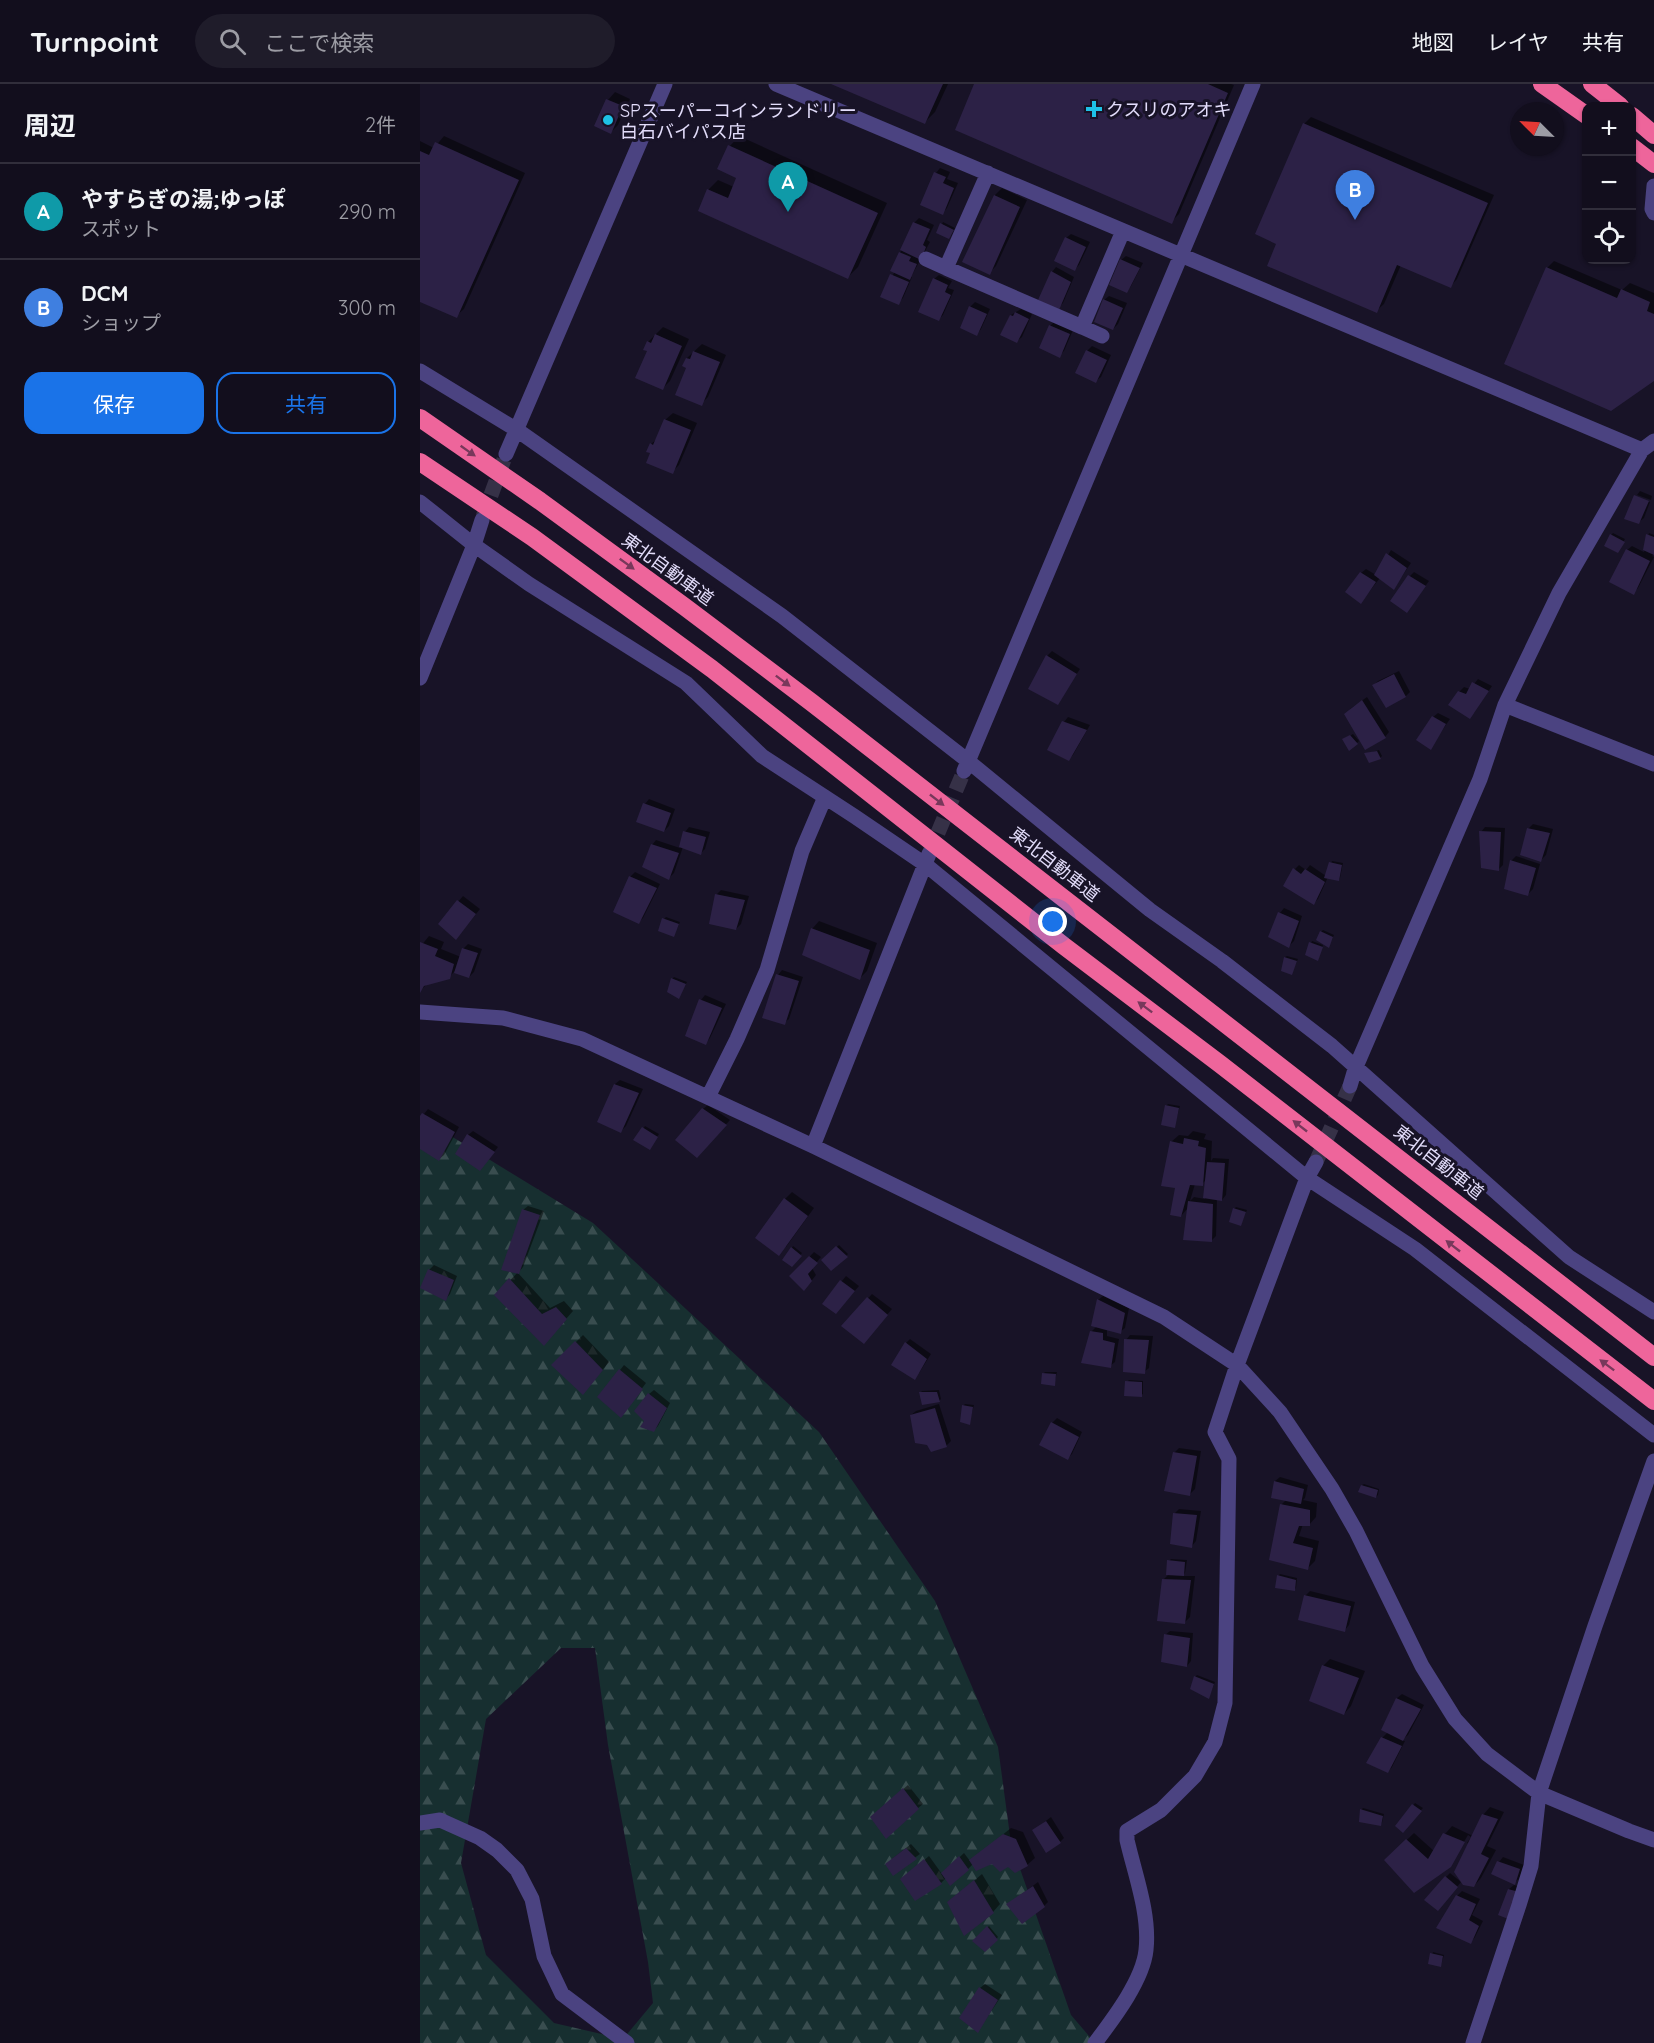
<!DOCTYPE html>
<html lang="ja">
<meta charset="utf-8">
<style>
:root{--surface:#120e1d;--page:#1f1c2a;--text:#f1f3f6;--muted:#9c9ca4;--line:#312e3b;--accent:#1a73e8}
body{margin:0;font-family:Quicksand,"Noto Sans JP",sans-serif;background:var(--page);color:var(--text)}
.controls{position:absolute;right:18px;top:18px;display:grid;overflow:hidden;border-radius:12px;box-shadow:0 2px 4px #0004}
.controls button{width:54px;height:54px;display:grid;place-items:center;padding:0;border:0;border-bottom:2px solid var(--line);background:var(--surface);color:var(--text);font:30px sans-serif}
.compass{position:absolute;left:1090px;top:18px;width:54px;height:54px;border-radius:50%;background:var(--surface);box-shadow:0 2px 4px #0004;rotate:294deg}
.you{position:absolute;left:633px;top:838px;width:21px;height:21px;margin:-15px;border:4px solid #fff;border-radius:50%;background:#1a73e8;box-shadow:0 0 0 9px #1a73e833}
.badge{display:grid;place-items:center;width:39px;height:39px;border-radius:50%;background:var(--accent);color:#fff;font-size:20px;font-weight:700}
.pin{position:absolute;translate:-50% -50px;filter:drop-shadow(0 2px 3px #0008)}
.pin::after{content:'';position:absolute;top:32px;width:21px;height:18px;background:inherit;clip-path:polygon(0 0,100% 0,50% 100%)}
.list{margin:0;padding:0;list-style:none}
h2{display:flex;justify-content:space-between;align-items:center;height:78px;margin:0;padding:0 24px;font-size:26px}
h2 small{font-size:20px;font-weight:400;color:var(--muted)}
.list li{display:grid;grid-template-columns:39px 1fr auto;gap:18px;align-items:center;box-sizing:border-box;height:96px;padding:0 24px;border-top:2px solid var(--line)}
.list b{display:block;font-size:22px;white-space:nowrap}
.list p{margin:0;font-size:20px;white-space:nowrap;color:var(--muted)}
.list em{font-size:20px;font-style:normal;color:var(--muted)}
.actions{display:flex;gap:12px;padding:18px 24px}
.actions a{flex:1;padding:14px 0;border:2px solid var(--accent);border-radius:18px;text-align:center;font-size:21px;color:var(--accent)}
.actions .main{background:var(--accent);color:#fff}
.icon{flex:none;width:33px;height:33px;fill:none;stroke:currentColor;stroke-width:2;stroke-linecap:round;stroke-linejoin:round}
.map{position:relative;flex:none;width:1234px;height:1959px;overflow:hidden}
header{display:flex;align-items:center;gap:36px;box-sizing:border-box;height:84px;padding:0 30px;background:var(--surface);border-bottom:2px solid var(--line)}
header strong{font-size:28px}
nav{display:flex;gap:33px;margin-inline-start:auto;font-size:21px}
.search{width:420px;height:54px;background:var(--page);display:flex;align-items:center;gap:15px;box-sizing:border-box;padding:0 21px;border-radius:33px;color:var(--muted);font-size:22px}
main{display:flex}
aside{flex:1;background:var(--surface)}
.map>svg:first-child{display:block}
.forest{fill:url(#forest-firs);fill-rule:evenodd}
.shadow{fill:#0007;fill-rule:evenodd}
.building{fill:#2c2146}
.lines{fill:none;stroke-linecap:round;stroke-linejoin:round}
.minor-tunnel{stroke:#363147;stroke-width:15;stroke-dasharray:15 8;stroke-linecap:butt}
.minor{stroke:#4b4381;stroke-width:15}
.highway{stroke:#ee659b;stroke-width:18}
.oneway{fill:#78385b}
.poi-dot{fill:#1ec1e6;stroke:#181327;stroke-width:2}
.labels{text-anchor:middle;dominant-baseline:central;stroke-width:6;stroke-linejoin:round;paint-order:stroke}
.poi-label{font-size:18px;fill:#e3ddfb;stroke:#181327;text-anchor:start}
.street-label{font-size:18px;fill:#e3ddfb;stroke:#181327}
</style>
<header>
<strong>Turnpoint</strong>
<div class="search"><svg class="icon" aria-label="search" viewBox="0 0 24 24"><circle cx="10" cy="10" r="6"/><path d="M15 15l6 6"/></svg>ここで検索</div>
<nav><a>地図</a><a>レイヤ</a><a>共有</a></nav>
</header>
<main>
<aside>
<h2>周辺<small>2件</small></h2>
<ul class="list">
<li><span class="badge" style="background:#0f9aa8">A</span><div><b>やすらぎの湯;ゆっぽ</b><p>スポット</p></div><em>290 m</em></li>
<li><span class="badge" style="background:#3f7fe0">B</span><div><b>DCM</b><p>ショップ</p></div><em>300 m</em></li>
</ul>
<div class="actions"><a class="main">保存</a><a>共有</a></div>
</aside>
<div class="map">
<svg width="1234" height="1959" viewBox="0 0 1234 1959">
<defs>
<pattern id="forest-firs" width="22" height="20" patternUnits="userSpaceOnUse" patternTransform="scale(1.5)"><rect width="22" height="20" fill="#172f30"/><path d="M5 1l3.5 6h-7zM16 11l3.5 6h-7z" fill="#394d4f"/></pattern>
</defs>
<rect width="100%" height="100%" fill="#181327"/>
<path class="forest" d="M0 1033 173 1139 399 1348 515 1517 578 1663 591 1759 651 1931 675 1959H0ZM141 1564H175L188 1661 228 1878 233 1919 203 1955 134 1939 66 1871 41 1779 66 1635Z"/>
<path class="shadow" d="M414 0H528L515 28 505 38Z
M556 0H811L814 1 759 130 751 138Z
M195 8 210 15 198 41 191 48 176 42 188 16Z
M891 33 1074 111 1037 195 1030 203 981 181 964 220 956 227 858 159 884 40Z
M24 52 105 89 44 225 36 232 0 216V57L14 64Z
M319 52 467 119 438 183 428 193 279 126 289 105 298 96 314 103 318 93 310 62Z
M520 84 530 88 527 95 538 99 527 124 523 129 502 120 516 89Z
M582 104 607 116 576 182 569 189 575 111Z
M499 134 514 141 507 156 510 158 491 193H492L483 214 478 219 462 212 475 187 480 169 494 139Z
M523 138 535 144 531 152 522 140Z
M651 150 670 158 659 181 655 185 646 154Z
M706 172 723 179 711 202 707 207 701 176Z
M1134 177 1202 206 1210 199 1234 209V295L1190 325 1127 184Z
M636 183 654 193 643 219 638 224 632 188Z
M519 191 532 197 528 204 534 206 523 231 519 235 514 195Z
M689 212 707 219 698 240 693 245 684 216Z
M555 218 570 225 561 245 557 250 550 223Z
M601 225 612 230 602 253 597 257 591 231Z
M635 237 653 246 644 267 639 272 630 242Z
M243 243 269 255 250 297 242 305 229 267 228 258Z
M282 260 306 271 288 313 281 320 268 283 267 274Z
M672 262 691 271 681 293 676 297 667 267Z
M253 329 277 339 259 381 252 388 232 368 231 360 238 354 245 336Z
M1220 407 1232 412 1231 416 1217 411Z
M1216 413 1230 418 1224 434 1219 438Z
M1193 449 1205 455 1199 465 1191 451Z
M1229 449 1234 451V470L1232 472 1234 473 1218 504 1213 509 1207 466 1212 462 1224 468Z
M971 466 991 479 974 504 960 494 941 518V489L946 485 956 491Z
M994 488 1009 497 991 522 990 492Z
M632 567 660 585 637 620 610 605 628 571Z
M979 587 990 608 986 612 954 601 958 597Z
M1058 595 1072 602 1054 629 1039 608 1044 603 1050 605Z
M947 613 969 648 965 653 930 625Z
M1018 629 1030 635 1010 664 1013 633Z
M648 633 670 641 653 671 649 675 644 638Z
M933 650 939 657 937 659 924 655Z
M959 666 962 672 960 674 946 670Z
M229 715 255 725 249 742 244 747 225 720Z
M1113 740 1133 745 1126 771 1121 776 1108 745Z
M269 743 290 748 285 765 281 769 263 763 254 789 249 794 232 761 236 756 260 764 265 748Z
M1065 743 1085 744 1083 781 1079 785 1061 748Z
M1096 772 1120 780 1113 805 1108 810 1091 777Z
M912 777 923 779 920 794 919 796 908 793 898 815 894 819 875 785 879 781 886 786 890 781 906 792Z
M215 788 240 800 223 834 219 838 210 793Z
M301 806 329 812 321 840 316 845 297 810Z
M43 812 60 825 41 849 20 839Z
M864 824 882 832 874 857 869 862 850 853 860 829Z
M246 833 260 838 254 851 244 835Z
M399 837 457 859 447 887 440 894 392 845Z
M903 846 914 851 909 862 901 848Z
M9 852 24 858 21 865 41 873 43 865 48 860 62 865 54 888 49 893 35 887 29 893 7 900 0 907V863Z
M892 857 903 861 898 875 887 870Z
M867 872 878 875 871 890 865 873Z
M362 886 383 893 369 935 364 939 358 891Z
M254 893 267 898 259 913 252 895Z
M285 911 306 920 290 954 286 959 281 916Z
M200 996 223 1005 206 1042 201 1047 195 1000Z
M748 1020 760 1022 754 1043 746 1022Z
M288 1021 310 1036 277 1072 283 1025Z
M8 1025 39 1043 24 1071 19 1075 0 1063V1035Z
M225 1042 239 1050 231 1062 215 1056Z
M53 1047 78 1063 64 1081 48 1051Z
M773 1047 786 1050 784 1055 792 1057 791 1077 793 1074 809 1075 806 1111 802 1116 797 1115 796 1152 791 1157 768 1124 761 1132 751 1058 759 1051 768 1052ZM787 1095 785 1115 774 1113 770 1117 775 1100H782Z
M372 1108 394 1124 366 1163 365 1115Z
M108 1122 124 1127 103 1183 98 1189 130 1224 144 1217 153 1227 131 1252 76 1211 98 1188 103 1126Z
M816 1123 827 1126 821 1140 814 1125Z
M419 1161 428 1170 412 1185 403 1176Z
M373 1162 382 1169 372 1181V1164Z
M394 1168 401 1173 392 1184 396 1191 389 1200 371 1192Z
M14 1181 37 1192 30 1210 26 1215 9 1186Z
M426 1192 439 1202 421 1223 404 1219Z
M452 1210 472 1225 448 1253 423 1241Z
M683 1212 709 1224 705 1244 700 1248 687 1245V1252L699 1255 695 1278 690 1282 672 1247 677 1242 678 1216Z
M163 1251 189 1278 170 1301 133 1281Z
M710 1251 733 1252 729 1284 724 1288 706 1256Z
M490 1255 511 1270 499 1289 486 1259Z
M204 1281 226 1299 205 1327 179 1313Z
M625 1288H637L634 1300 623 1290Z
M709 1296 723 1297V1310L721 1311 707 1298Z
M234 1306 250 1319 238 1342 233 1347 226 1336 229 1310Z
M519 1306 521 1315 519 1317 500 1309 502 1307Z
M519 1320 531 1357 526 1362 491 1331 496 1327Z
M545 1320 554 1321 549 1339 543 1322Z
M637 1334 662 1348 652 1370 648 1374 632 1339Z
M759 1364 781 1367 775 1405 770 1410 754 1369Z
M860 1393 888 1401 885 1414 883 1416 897 1419 896 1433 889 1441 883 1440 879 1452 899 1457 895 1477 888 1484 851 1475 862 1420 866 1416 855 1397Z
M944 1400 959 1405 958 1411 956 1413 942 1401Z
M759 1425 781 1427 776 1457 772 1462 754 1430Z
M751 1475 767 1476 765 1489 762 1492H775L770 1533 765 1538 743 1496 749 1490V1477Z
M860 1490 877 1494 876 1504 875 1505 858 1492Z
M890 1507 935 1518 929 1541 925 1546 885 1512Z
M750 1547 773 1549 771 1577 767 1582 745 1551Z
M910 1575 945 1587 931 1622 924 1630 903 1582Z
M777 1591 795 1598 789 1613 775 1593Z
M982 1610 1004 1621 988 1651 982 1656 985 1657 972 1683 968 1688 962 1654 968 1648 963 1645 977 1614Z
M488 1701 503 1720 498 1724 457 1728Z
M995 1719 1003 1724 982 1747 977 1742Z
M1070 1723 1084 1728 1067 1762 1076 1766 1061 1794 1054 1802 1049 1760 1047 1759 1051 1753 1048 1751 1031 1780 966 1776 994 1749 1014 1767 1025 1750 1032 1742 1053 1752 1063 1731Z
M943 1724 964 1730 962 1739 960 1741 941 1726Z
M631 1733 644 1754 640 1758 614 1746Z
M591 1744 603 1748 615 1774 607 1781H588L572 1778 553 1780 548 1785 526 1794 521 1799 487 1791 509 1772 522 1790 544 1769 550 1777Z
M491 1760 500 1770 473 1789 472 1775Z
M1083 1773 1104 1781 1099 1795 1094 1799 1079 1778Z
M1030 1789 1041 1798 1022 1821 1026 1793Z
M562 1790 580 1820 573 1828 529 1818Z
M618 1798 628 1818 624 1822 588 1820Z
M1094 1801 1103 1804 1095 1829 1089 1805Z
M1042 1807 1060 1815 1052 1831 1063 1837 1055 1853 1051 1858 1037 1812Z
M569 1842 578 1853 565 1866 554 1857Z
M1013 1868 1024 1871 1021 1881 1009 1879Z
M565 1900 582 1911 558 1947 560 1904Z"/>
<path class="building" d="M411 0H523L505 40Z
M554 0H788L808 9 752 140 535 46Z
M186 15 203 22 191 50 174 42Z
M883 39 1068 119 1031 204 977 181 957 229 847 182 856 160 835 150Z
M15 58 99 96 37 234 0 218V67L9 71Z
M308 61 458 129 428 195 278 127 287 105 308 114 316 94 297 85Z
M514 88 526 93 523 99 534 104 523 131 500 121Z
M574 111 600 123 570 191 542 178Z
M493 138 510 145 503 161 506 163 501 176 480 166Z
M520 139 534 146 529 155 516 149Z
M645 153 666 163 655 187 634 177Z
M479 168 491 173 489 177 497 180 490 196 470 187Z
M700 175 720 184 707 209 689 201Z
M1126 183 1197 214 1201 205 1230 218 1227 227 1234 230V297L1191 327 1084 280Z
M631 187 651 198 639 226 618 216Z
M470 190 489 198 479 221 460 213Z
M513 194 528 201 525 208 531 211 519 237 498 228Z
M683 215 703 224 693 246 674 238Z
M549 222 567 230 557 252 540 244Z
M595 228 609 235 597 259 580 251 590 231 593 232Z
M629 241 650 250 640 274 619 264Z
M235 250 262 262 243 306 215 294 227 267 223 266 227 257 231 259Z
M666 266 687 276 676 299 655 289Z
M273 267 300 278 282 322 255 311 266 284 262 282 266 274 270 275Z
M244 335 271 346 253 390 226 379 230 369 226 368 230 359 233 361Z
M1214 411 1229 417 1219 440 1204 435Z
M1190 450 1205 458 1198 469 1184 462Z
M1226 450 1234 453V471L1223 466Z
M1206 465 1230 477 1214 511 1189 498Z
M966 469 987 484 974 506 954 491Z
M940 488 956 498 941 520 925 508Z
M988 491 1006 502 987 529 970 517Z
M626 571 657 590 638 621 608 605Z
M974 590 986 613 966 624 952 601Z
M1052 598 1069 607 1050 635 1028 621 1038 607 1046 610Z
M942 616 966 654 945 666 924 630Z
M1012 632 1026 640 1011 666 996 656Z
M642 637 667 646 649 677 627 666Z
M930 651 938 660 929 667 922 655Z
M957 667 961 675 949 679 944 669Z
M223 719 251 729 244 748 216 738Z
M1107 744 1130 749 1121 778 1100 771Z
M263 747 286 753 281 771 259 763Z
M1059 747 1081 748 1079 787 1061 784Z
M231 760 259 769 249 796 222 783Z
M1090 776 1116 784 1108 812 1084 805Z
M909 778 922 781 919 797 904 794Z
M873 784 881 790 885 785 905 798 894 821 863 802Z
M209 792 237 804 219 840 193 828Z
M295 810 325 816 316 846 289 840Z
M37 816 56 830 36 856 18 840Z
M858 828 879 837 869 864 848 853Z
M242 834 259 840 254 853 238 847Z
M391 844 450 866 440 896 382 871Z
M900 847 913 853 909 864 896 856Z
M0 858 18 865 15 872 34 880 30 895 4 902 0 909Z
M889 858 903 863 898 877 885 871Z
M42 864 58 869 49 894 34 889Z
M864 873 877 877 872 891 861 887Z
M356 890 379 897 365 941 342 934Z
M251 894 266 900 259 915 247 908Z
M279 915 302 924 286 961 265 952Z
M194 1000 219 1009 201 1049 177 1038Z
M745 1021 759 1024 755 1044 741 1041Z
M282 1024 307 1041 277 1074 255 1056Z
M2 1029 35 1048 19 1077 0 1065V1032Z
M222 1043 238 1053 230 1066 213 1056Z
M47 1050 75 1068 60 1087 35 1070Z
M764 1054 779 1057 778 1062 786 1064 783 1102 770 1101 761 1133 750 1131 755 1104 741 1102 750 1057 763 1060Z
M787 1078 805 1079 802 1117 783 1114Z
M364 1114 388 1132 359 1172 335 1154Z
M768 1117 793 1120 792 1158 763 1156Z
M813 1124 826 1128 821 1142 809 1138Z
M102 1125 120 1131 99 1190 81 1186Z
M416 1162 428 1173 411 1187 401 1176Z
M371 1163 382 1172 372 1183 362 1176Z
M389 1172 398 1179 388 1190 392 1197 384 1207 369 1192Z
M8 1185 34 1196 26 1217 0 1204Z
M89 1194 122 1230 136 1223 147 1235 124 1262 74 1211Z
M420 1196 435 1207 416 1230 402 1220Z
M447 1213 468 1231 444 1260 421 1242Z
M677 1215 705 1229 701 1250 671 1242Z
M670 1247 683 1249V1256L695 1259 691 1284 661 1279Z
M704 1255 729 1256 725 1290 703 1288Z
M155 1257 183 1286 163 1311 131 1281Z
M485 1258 507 1275 495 1296 471 1281Z
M199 1285 223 1305 201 1334 177 1313Z
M622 1289 636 1290 635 1302 621 1300Z
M705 1297 722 1298V1313L704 1312Z
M499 1308H517L520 1318 502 1321Z
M228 1309 247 1324 234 1348 220 1343 224 1337 214 1327Z
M542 1321 553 1323 550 1341 540 1338Z
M515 1324 527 1363 511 1368 507 1361 495 1359 490 1331Z
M631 1338 659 1353 648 1376 619 1361Z
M753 1368 777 1372 770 1412 744 1407Z
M854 1397 884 1405 881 1420 851 1414Z
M941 1401 958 1406 956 1414 938 1408Z
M860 1420 890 1426V1442H879L873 1459 893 1464 888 1486 849 1476Z
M753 1429 777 1431 772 1464 750 1460Z
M747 1476 765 1478 764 1492 746 1491Z
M857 1491 876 1496 875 1507 855 1504Z
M742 1495 771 1496 765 1540 737 1537Z
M884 1511 931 1522 925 1548 878 1536Z
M744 1550 770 1554 767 1583 741 1578Z
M902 1581 939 1594 924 1631 889 1617Z
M774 1592 794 1600 789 1615 770 1605Z
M976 1614 1001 1625 983 1657 961 1646Z
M961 1653 982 1662 968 1689 946 1679Z
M483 1704 499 1725 466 1755 450 1733Z
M992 1720 1002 1727 983 1749 975 1742Z
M940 1725 963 1732 961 1742 939 1738Z
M1062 1730 1078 1735 1061 1770 1069 1774 1054 1803 1043 1801 1034 1788Z
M626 1737 641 1759 626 1769 612 1746Z
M1023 1749 1045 1758 1031 1783 994 1809 964 1776 986 1755 1008 1775Z
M583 1750 596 1755 608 1782 595 1789 588 1783 580 1788 572 1780 556 1787 549 1776Z
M486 1764 497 1775 473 1792 465 1780Z
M539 1772 549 1786 530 1802 521 1789Z
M504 1775 522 1800 495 1817 480 1795Z
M1077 1777 1100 1785 1095 1801 1071 1790Z
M1025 1792 1038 1803 1018 1827 1004 1816Z
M554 1796 574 1829 544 1852 527 1818Z
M613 1802 625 1823 602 1840 586 1820Z
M1088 1805 1099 1808 1091 1836 1078 1831Z
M1036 1811 1056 1820 1049 1836 1059 1842 1051 1860 1016 1844Z
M567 1842 578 1856 565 1868 552 1857Z
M1010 1869 1023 1872 1021 1883 1008 1880Z
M559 1903 578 1916 558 1949 539 1934Z"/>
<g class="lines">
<path class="minor-tunnel" d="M63 433 86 370
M509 770 544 687
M896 1078 930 1002"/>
<path class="minor" d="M356 0 1222 366
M568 89 526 184 662 243 703 147
M1234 102 1232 125 1234 129
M506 175 526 184
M662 243 682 252
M0 287 97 346 362 532 548 677 730 826 802 877 912 962 1149 1173 1234 1228
M86 370 245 0
M0 418 54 461 109 500 266 599 342 672 434 732 506 781 887 1094 995 1165 1234 1351
M0 594 54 461 62 436
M1085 621 1234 680
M544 687 833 0
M0 928 83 934 162 955 393 1062 744 1233 817 1281 860 1328 912 1405 936 1447 1002 1582 1035 1635 1067 1670 1119 1709 1209 1747 1234 1756
M930 1002 935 985 1060 695 1085 621 1139 509 1222 366 1234 357
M288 1013 317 955 347 886 382 767 405 713
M393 1062 509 770
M0 1739 20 1736 60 1754 77 1766 97 1786 112 1815 124 1872 142 1910 207 1959
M675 1959C693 1935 723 1896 726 1866 730 1830 715 1791 707 1756V1747L741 1726 775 1692 795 1658 805 1619 809 1375 795 1348 817 1281 887 1094 896 1078
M1053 1959 1099 1821 1111 1782 1119 1709 1175 1542 1234 1377"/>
<path class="highway" d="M1122 0 1166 31
M1172 0 1200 22
M1212 32 1234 51
M1212 63 1234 80
M0 334 120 417 265 523 391 618 1234 1273
M0 378 112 453 292 585 644 862 800 980 1234 1317"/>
</g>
<defs><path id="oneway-solid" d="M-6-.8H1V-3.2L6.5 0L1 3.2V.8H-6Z" transform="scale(1.5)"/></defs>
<g class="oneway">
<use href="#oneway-solid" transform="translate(48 367) rotate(35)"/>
<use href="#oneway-solid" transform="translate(207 480) rotate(36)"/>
<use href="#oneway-solid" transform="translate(363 597) rotate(37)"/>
<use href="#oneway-solid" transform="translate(517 716) rotate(38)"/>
<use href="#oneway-solid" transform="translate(725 923) rotate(-143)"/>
<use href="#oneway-solid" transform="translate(880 1042) rotate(-142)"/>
<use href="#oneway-solid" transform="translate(1033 1162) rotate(-142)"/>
<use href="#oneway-solid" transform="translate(1187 1281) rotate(-143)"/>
</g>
<g class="poi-dot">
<path d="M671 16h6v6h6v6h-6v6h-6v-6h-6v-6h6z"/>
<circle cx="188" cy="36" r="6"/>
</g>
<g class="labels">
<g class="poi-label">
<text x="686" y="25">クスリのアオキ</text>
<text x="200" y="26">SPスーパーコインランドリー<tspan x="200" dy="21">白石バイパス店</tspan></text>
</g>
<g class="street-label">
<text transform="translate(248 485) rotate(36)">東北自動車道</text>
<text transform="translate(635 780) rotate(38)">東北自動車道</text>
<text transform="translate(1019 1078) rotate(38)">東北自動車道</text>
</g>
</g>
</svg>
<div class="controls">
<button>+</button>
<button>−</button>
<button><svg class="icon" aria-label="locate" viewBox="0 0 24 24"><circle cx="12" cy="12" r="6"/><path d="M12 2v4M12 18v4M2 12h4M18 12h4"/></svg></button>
</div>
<svg class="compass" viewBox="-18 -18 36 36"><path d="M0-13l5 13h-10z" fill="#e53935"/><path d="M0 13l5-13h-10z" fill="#9c9ca4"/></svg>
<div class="you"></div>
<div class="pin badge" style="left:368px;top:128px;background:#0f9aa8">A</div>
<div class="pin badge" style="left:935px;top:136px;background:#3f7fe0">B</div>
</div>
</main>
